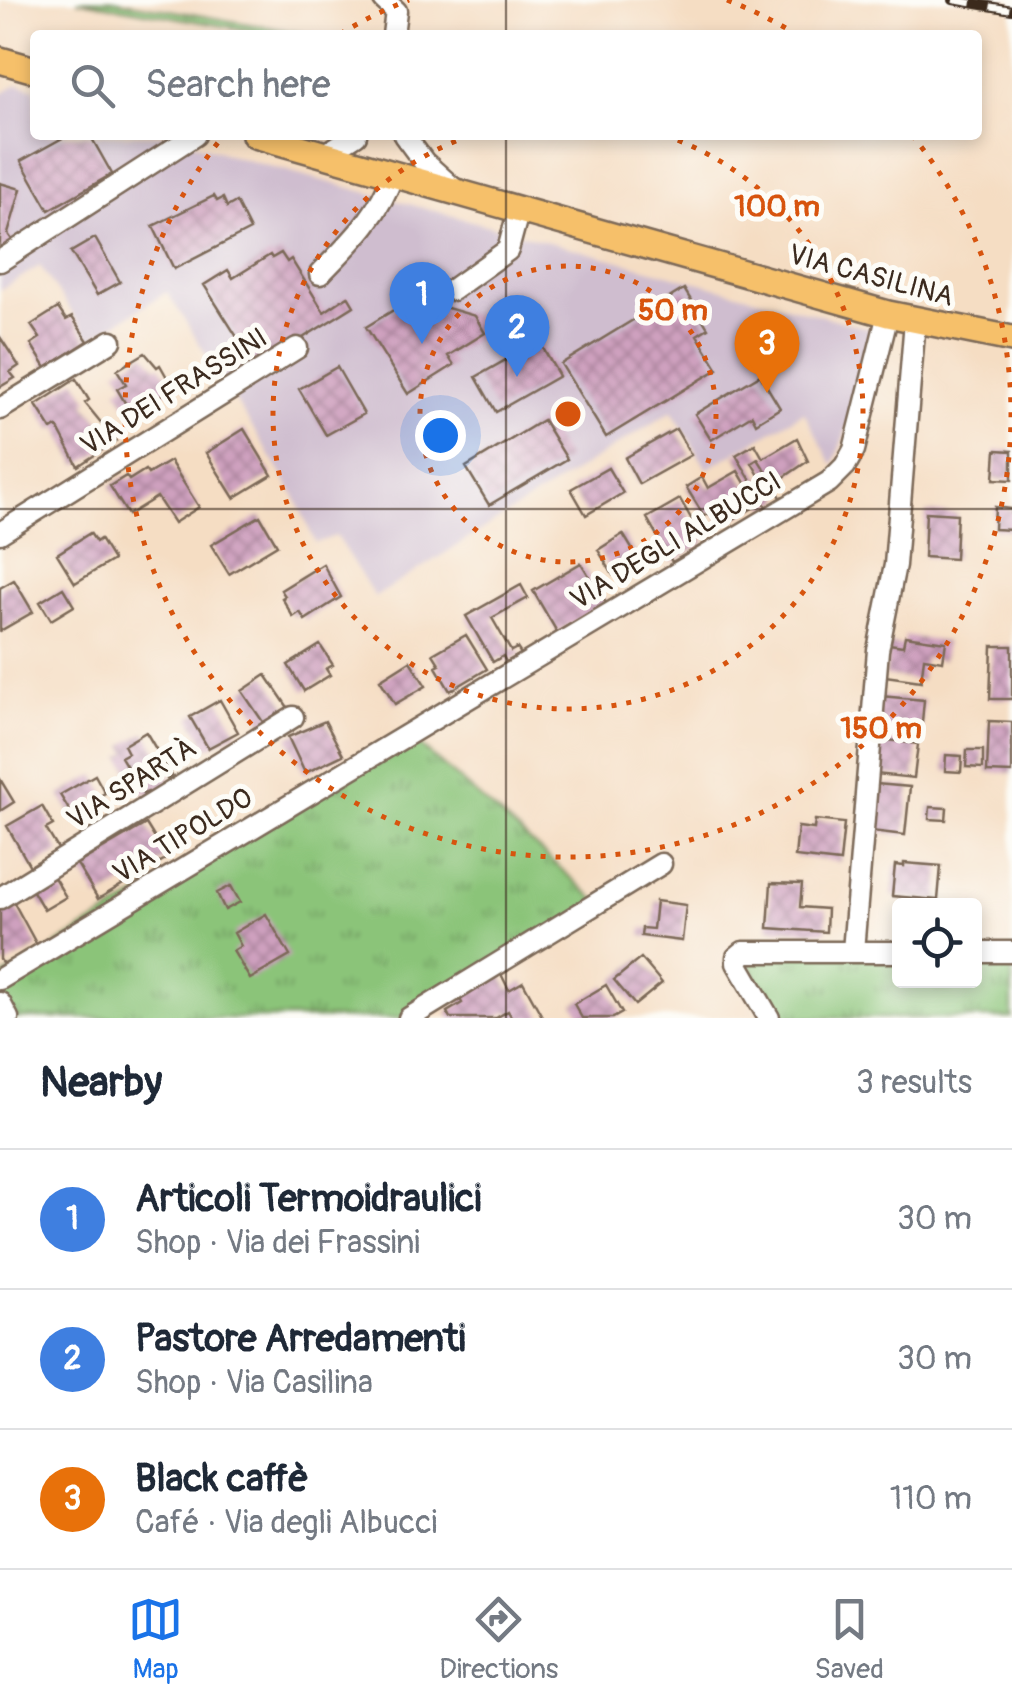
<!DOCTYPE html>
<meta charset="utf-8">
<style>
:root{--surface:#fff;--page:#f6f6f7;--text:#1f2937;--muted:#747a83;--line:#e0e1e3;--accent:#1a73e8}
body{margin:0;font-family:Pangolin,sans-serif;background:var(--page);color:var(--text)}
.controls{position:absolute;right:30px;bottom:30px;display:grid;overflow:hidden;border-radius:10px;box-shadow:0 5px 15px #0003}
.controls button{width:90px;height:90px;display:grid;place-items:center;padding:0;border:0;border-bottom:2px solid var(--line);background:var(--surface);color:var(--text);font:50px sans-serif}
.you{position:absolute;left:440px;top:435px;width:35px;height:35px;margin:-25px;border:8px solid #fff;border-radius:50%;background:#1a73e8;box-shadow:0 0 0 15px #1a73e833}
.badge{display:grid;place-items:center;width:65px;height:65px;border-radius:50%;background:var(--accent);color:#fff;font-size:32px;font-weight:700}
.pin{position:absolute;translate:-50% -82px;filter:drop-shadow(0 2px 5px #0008)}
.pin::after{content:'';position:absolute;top:52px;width:35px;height:30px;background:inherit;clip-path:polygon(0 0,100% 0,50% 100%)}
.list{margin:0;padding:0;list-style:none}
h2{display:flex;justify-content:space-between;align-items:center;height:130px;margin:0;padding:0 40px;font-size:42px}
h2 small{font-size:32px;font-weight:400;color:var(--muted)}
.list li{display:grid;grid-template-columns:65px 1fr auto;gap:30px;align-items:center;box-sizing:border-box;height:140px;padding:0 40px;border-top:2px solid var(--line)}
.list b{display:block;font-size:38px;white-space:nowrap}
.list p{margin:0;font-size:32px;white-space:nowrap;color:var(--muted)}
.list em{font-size:32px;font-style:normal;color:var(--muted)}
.icon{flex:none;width:55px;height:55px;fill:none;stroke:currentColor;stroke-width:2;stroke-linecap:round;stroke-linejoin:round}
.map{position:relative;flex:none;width:1012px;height:1018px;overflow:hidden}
.search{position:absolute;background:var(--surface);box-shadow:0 5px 15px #0003;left:30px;right:30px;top:30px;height:110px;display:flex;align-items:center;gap:25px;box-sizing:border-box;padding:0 35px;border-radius:10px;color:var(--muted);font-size:38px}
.sheet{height:550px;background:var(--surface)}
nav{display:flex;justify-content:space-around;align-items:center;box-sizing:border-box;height:140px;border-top:2px solid var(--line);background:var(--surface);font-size:28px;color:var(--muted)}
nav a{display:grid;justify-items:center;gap:5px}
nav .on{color:var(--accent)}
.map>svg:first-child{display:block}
.industrial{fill:#cfbdcf}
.grass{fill:url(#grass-tufts);stroke:#63774c;stroke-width:2.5}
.building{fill:url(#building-cross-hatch)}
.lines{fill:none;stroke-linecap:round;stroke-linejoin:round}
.minor-casing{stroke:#7c6958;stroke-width:25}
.major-casing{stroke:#7c6958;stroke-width:30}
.minor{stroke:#fff;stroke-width:20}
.major{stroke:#f6c06b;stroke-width:25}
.rail-casing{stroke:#3b2a1e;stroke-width:10}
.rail{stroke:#fdfcf7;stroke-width:6;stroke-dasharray:19;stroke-linecap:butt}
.grid{fill:none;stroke:#3b2a1e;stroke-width:2.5;stroke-opacity:0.55}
.ring{fill:none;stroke:#d7540e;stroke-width:5;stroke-dasharray:5 10}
.labels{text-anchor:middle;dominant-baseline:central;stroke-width:10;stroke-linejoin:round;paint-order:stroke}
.street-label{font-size:28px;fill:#3b2a1e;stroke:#fdfcf7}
.centre{fill:#d7540e;stroke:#fdfcf7;stroke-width:5}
.ring-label{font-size:30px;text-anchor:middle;font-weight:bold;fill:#d7540e;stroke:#fdfcf7;stroke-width:10;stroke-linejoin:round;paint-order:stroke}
</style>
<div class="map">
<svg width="1012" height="1018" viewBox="0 0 1012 1018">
<defs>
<pattern id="grass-tufts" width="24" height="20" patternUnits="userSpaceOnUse" patternTransform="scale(2.5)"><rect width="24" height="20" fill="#8bc479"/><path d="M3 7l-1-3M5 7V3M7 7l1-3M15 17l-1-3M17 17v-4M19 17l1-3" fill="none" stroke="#739f63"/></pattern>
<pattern id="building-cross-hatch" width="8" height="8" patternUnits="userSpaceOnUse" patternTransform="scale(2.5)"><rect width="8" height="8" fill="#cfa1bf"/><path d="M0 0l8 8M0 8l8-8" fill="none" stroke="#a9839b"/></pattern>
</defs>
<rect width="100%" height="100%" fill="#fdfcf7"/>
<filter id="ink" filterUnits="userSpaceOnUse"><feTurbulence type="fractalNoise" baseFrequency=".01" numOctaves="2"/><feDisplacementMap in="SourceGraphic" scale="20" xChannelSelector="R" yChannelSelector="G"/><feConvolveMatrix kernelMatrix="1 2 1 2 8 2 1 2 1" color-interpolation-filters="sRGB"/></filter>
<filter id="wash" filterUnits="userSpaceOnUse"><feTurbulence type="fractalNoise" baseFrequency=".0048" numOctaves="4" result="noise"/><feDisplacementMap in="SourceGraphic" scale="40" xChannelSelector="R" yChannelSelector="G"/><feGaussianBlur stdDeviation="2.25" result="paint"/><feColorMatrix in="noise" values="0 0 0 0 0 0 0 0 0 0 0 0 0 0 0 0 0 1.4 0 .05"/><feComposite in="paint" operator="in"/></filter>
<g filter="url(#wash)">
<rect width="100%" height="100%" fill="#f5ddc3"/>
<path class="industrial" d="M18 84 35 89V135H171L232 156 874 330 860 393 833 466 804 412 707 469 672 411 375 597 336 536 315 543 294 494 167 292 90 339 40 266 0 290V95Z"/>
<path class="grass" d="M77 0H112L312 35H274Z
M407 734 600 903 410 1018H8L0 1003V979Z
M743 952H899L900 981H974L975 952H1012V1018H776Z"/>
<g id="blocks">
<path class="building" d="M68 135H90L112 174 49 210 21 161Z
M0 183 21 189 8 234 15 244 0 255Z
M214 196 217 201 223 198 227 207 236 202 250 230 174 269 153 226Z
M95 238 120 282 97 295 71 252Z
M281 253 287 262 291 259 324 312 348 296 354 306 256 367 204 285 228 270 233 278 270 255 272 258Z
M684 289 708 328 697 335 718 369 606 437 561 364Z
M413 298 475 316 485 333 448 356 454 365 408 394 366 327Z
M58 308 66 320 72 317 88 341 46 368 31 344 40 338 31 325Z
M0 337 19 366 10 372 15 378 0 387Z
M539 341 559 376 496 412 476 377Z
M145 353 157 367 160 365 173 388 131 413 117 389 126 384 117 370Z
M337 367 364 414 326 435 299 389Z
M760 375 780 408 756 423 752 415 711 440 695 414Z
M76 379 89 400 85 403 116 441 78 466 57 427 52 430 36 405Z
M543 420 567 459 489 505 466 467Z
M244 429 272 475 234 498 206 453Z
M676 429 691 455 639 484 625 458Z
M797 438 808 461 774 484 758 459 752 463 769 493 776 489 782 499 767 508 736 455 755 444 763 458Z
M996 450 1012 451V480L994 479Z
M170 461 199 507 174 523 157 497 128 515 110 486 126 476 129 480 145 470 148 474Z
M608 468 623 493 586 515 571 489Z
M738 471 758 505 723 525 714 510 704 516 686 487 702 477 708 488Z
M680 499 705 543 672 562 647 518Z
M995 507 1012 509V530L994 529Z
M926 512 957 514 955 559 924 557Z
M260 516 277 545 229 574 211 545Z
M90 533 96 542 100 539 113 560 75 583 57 554Z
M623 534 640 562 613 575 598 550Z
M581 563 606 603 557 632 533 591Z
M323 564 341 597 305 620 300 612 293 617 282 598 285 596 281 590Z
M14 580 33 612 0 631V588Z
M521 585 528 598 492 618 511 651 517 648 521 654 506 662 503 656 493 662 466 616Z
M63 588 74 606 51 620 40 602Z
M466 635 487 669 450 691 436 667 440 665 433 654Z
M905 636 946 642 943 661 924 658 921 681 885 676 889 644 903 646Z
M320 645 333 665 326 669 330 675 304 691 288 665Z
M992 646H1012V699H990Z
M410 661 426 686 395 704 380 680Z
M266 675 289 709 265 725 242 691Z
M880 696 924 700 921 733 877 729Z
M220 700 238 732 208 748 190 717Z
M325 721 343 755 305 773 288 737Z
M989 721 1012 722V773L987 772Z
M146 732 172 776 167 779 172 787 152 798 148 792 143 794 121 757 128 753 124 745Z
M880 739 918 744 914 778 875 774Z
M967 750H983V768L966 767Z
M946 755 962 756 961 772 945 771Z
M95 775 105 793 71 813 60 795Z
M0 779 14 802 0 811Z
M876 784 910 787 905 835 871 831Z
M42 806 53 825 46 829 60 852 31 868 7 826Z
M930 807 947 808 946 820 929 819Z
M815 820 844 823 840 862 795 857 798 827 814 829Z
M146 824 167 858 98 899 77 864Z
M904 863 941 866 938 900 892 896 895 865 904 866Z
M52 874 66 897 44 910 31 888Z
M771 883 802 884 800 907 827 909 826 932 768 928Z
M231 886 240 902 225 910 217 893Z
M13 901 38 947 4 966 0 959V908Z
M656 901 686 905 682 941 641 936 642 928 653 929Z
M266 914 290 956 250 979 233 951 241 946 234 933Z
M641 958 662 983 635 1005 614 980Z
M500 972 509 990 523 982 543 1018H512L508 1011 496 1018H450L447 1012 462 1003 458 995Z
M606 985 622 1013 613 1018H582L574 1004Z"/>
</g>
</g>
<g filter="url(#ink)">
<use href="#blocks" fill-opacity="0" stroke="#7c6958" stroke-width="2.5"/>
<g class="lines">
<defs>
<path id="minor" d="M384 0 396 11 393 35
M404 135 424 162 454 189
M324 155 356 135
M0 261 195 135
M320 274C350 243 379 216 393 174
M452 290 508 250 519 209
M0 409 111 341
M0 533 297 348
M0 898 293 717
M853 951 878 650 895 565 915 320
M974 952H1012
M0 979 829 482 845 466 854 450 888 314
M0 1003 8 1018
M409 1018 661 864
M769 1018 737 963V957L743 952H900"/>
<path id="major" d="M0 60 35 70
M255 135 888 314 1012 339"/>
</defs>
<use href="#minor" class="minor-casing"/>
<use href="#major" class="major-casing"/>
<use href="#minor" class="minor"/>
<use href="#major" class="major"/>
<defs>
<path id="rail" d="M953 0 1012 10"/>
</defs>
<use href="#rail" class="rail-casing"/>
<use href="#rail" class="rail"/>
</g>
</g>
<path class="grid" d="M506 0V35M506 135V1018M0 509H1012"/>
<g class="ring">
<circle cx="568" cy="414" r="148"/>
<path d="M664 135A295 295 0 1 1 472 135"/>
<path d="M340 34A443 443 0 0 1 409 0M727 0A443 443 0 0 1 796 34M912 135A443 443 0 1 1 224 135"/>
</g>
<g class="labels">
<g class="street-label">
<text transform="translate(871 276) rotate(15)">VIA CASILINA</text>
<text transform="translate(174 392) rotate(-32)">VIA DEI FRASSINI</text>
<text transform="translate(676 541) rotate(-31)">VIA DEGLI ALBUCCI</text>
<text transform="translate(132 784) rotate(-32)">VIA SPARTÀ</text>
<text transform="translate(183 836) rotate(-31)">VIA TIPOLDO</text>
</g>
</g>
<circle cx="568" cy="414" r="15" class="centre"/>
<g class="ring-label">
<text x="777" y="216">100 m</text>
<text x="673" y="320">50 m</text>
<text x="881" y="738">150 m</text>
</g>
</svg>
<div class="controls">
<button><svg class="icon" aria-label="locate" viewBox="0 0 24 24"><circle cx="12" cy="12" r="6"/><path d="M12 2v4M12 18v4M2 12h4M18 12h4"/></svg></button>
</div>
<div class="you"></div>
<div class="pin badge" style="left:422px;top:344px;background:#3f7fe0">1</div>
<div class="pin badge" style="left:517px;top:377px;background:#3f7fe0">2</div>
<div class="pin badge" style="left:767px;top:393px;background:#e8710a">3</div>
<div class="search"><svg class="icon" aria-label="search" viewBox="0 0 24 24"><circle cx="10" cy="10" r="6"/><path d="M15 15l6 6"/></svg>Search here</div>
</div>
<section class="sheet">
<h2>Nearby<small>3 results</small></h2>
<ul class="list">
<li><span class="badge" style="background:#3f7fe0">1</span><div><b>Articoli Termoidraulici</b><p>Shop · Via dei Frassini</p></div><em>30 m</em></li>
<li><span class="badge" style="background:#3f7fe0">2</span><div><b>Pastore Arredamenti</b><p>Shop · Via Casilina</p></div><em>30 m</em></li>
<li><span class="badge" style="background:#e8710a">3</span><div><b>Black caffè</b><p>Café · Via degli Albucci</p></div><em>110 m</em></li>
</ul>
</section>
<nav>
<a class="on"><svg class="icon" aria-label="map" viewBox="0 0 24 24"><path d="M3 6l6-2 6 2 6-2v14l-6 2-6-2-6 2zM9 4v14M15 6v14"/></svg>Map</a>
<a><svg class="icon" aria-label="directions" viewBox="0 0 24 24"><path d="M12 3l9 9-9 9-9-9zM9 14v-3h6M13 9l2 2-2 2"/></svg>Directions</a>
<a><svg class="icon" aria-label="saved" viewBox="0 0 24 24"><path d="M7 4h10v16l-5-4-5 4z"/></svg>Saved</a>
</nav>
